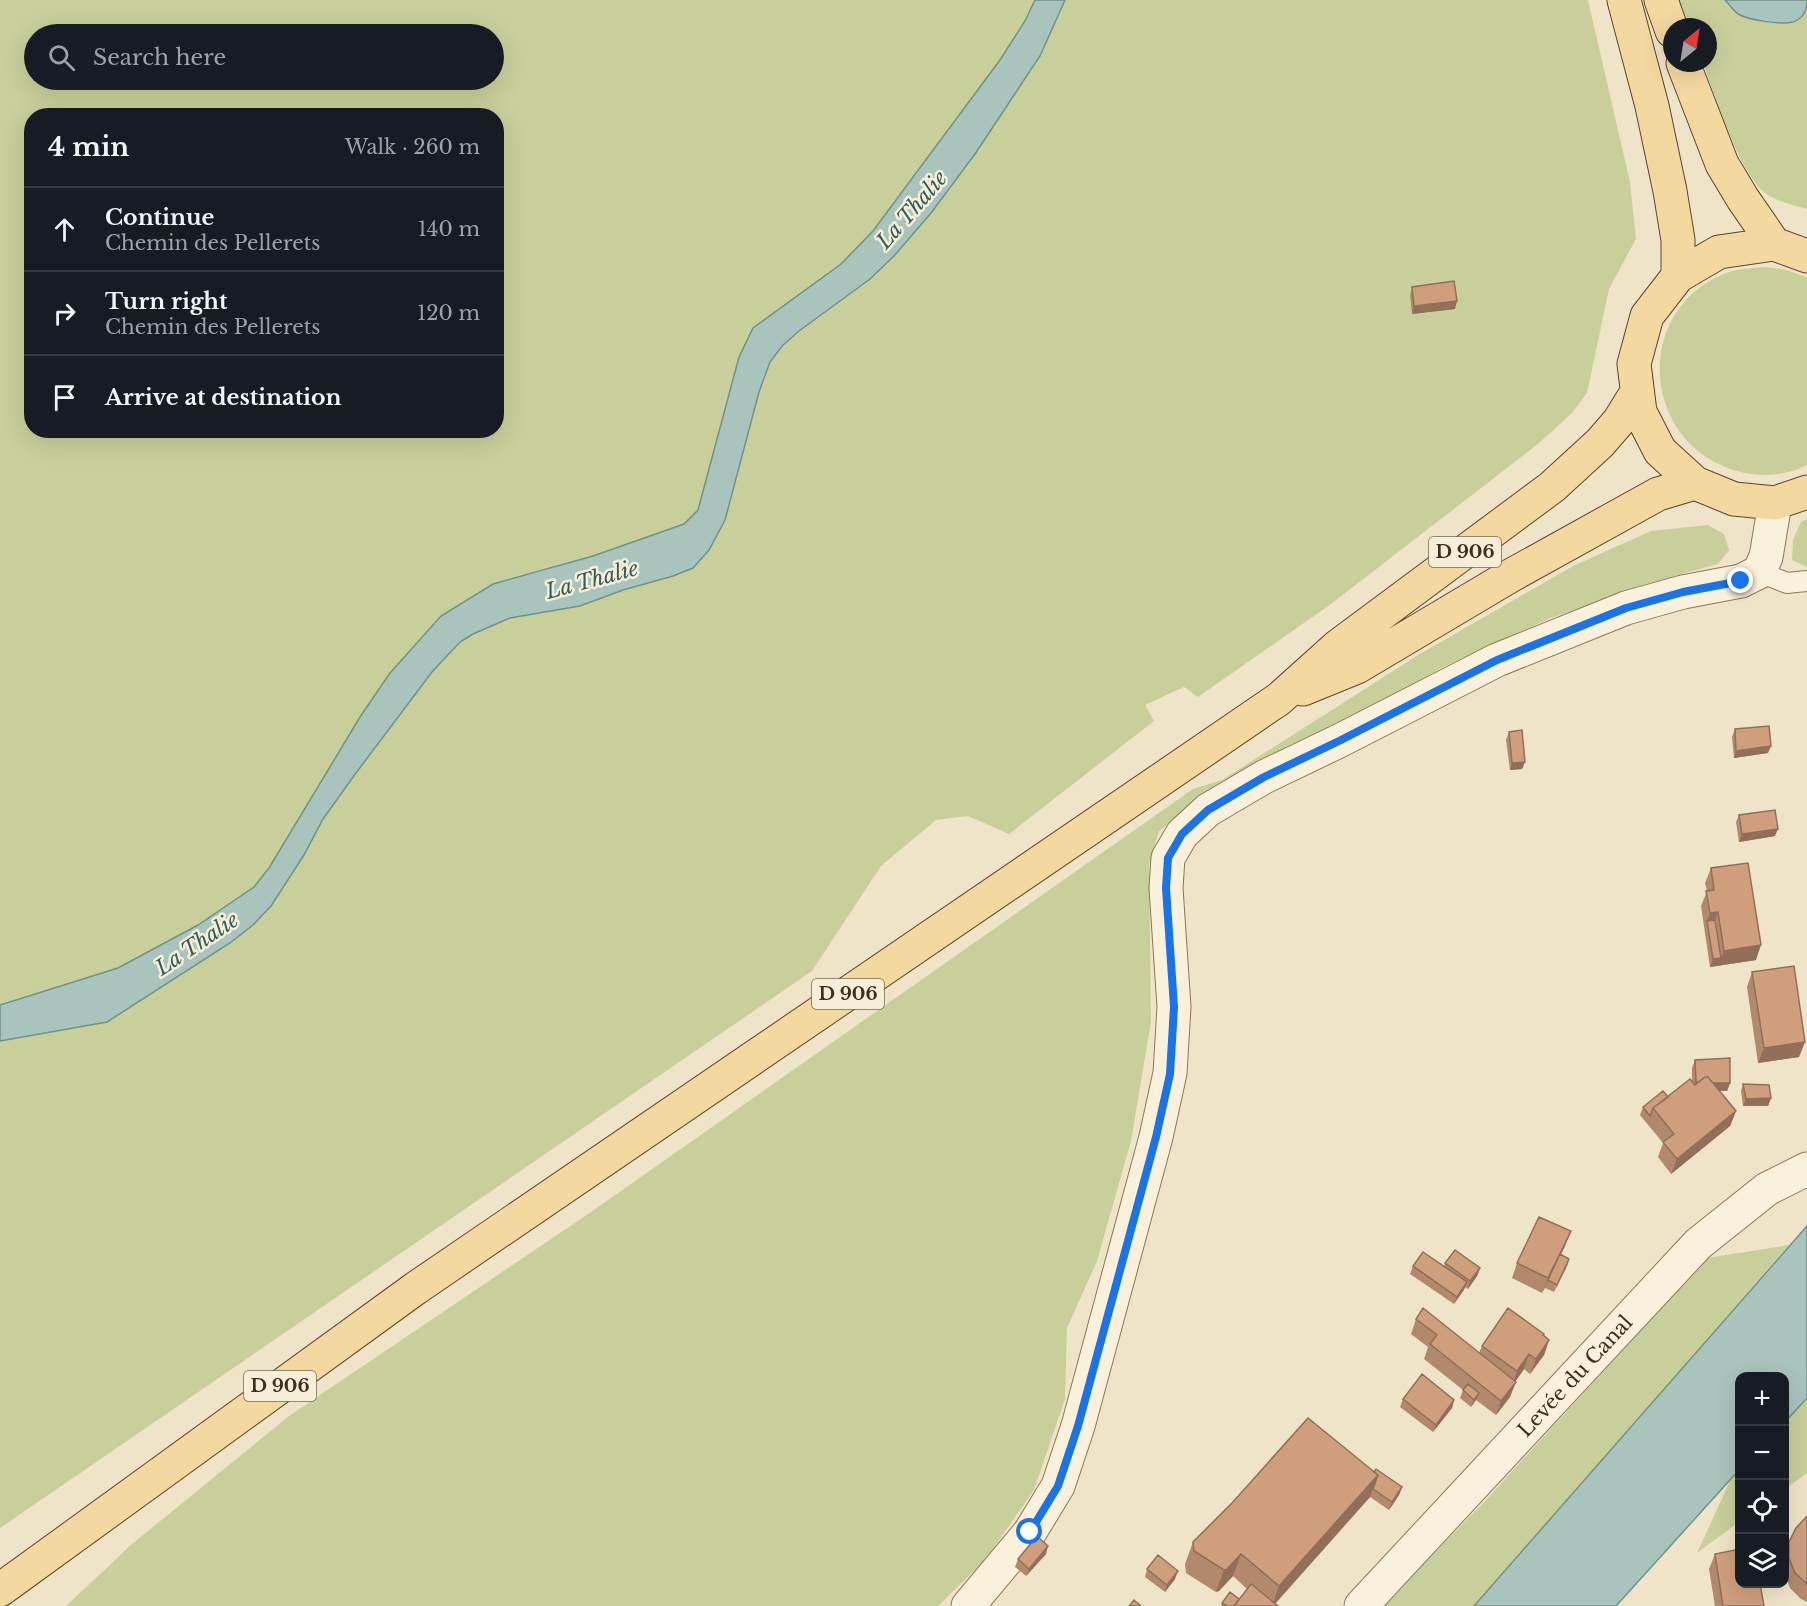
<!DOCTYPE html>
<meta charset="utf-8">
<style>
:root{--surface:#171b24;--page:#242831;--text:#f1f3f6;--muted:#9ea1a6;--line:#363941}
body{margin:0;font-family:"Libre Baskerville",serif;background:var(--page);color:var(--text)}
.controls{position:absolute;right:18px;bottom:18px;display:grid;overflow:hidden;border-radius:12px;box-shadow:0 6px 24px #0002}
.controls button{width:54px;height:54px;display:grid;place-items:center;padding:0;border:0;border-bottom:2px solid var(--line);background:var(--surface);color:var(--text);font:30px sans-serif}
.compass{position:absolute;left:1663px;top:18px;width:54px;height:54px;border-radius:50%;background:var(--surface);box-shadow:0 6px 24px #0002;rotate:30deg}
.stop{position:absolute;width:18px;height:18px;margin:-14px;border:4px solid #1a73e8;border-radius:50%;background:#fff}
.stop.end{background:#1a73e8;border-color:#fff;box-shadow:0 2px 6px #0008}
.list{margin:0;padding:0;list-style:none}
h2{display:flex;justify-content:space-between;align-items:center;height:78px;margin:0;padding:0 24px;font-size:26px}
h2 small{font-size:20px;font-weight:400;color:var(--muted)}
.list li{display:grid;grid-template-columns:39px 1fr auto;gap:18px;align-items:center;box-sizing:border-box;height:84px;padding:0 24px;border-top:2px solid var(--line)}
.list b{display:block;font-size:22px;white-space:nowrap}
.list p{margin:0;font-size:20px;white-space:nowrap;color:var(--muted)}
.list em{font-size:20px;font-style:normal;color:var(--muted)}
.icon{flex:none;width:33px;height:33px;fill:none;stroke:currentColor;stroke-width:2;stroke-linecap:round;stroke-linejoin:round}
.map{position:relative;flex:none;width:1807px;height:1606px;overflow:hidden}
.search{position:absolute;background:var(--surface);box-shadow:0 6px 24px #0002;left:24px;top:24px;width:480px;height:66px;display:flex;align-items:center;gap:15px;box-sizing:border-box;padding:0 21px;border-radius:33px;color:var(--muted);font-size:22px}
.panel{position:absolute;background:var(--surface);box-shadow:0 6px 24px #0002;left:24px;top:108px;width:480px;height:330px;border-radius:24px}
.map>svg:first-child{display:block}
.green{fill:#c9cf9b;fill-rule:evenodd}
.water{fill:#a9c4bc;stroke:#6f938a;stroke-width:1.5}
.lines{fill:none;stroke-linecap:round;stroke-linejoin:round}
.lane-casing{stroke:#8d765c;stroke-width:22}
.street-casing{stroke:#8d765c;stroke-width:35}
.primary-casing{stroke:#5b4430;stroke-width:35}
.lane{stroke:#faf1dc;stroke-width:20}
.street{stroke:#faf1dc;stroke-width:33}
.primary{stroke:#f3d9a0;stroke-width:33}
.wall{fill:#b2896c}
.shaded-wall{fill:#916f58}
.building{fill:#cf9f7d;stroke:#916f58;stroke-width:1.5}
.route{stroke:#1a73e8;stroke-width:8}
.labels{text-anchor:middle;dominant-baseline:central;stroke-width:5;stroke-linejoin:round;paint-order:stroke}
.shield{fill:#f7eed8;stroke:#756857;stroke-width:1.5}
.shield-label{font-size:18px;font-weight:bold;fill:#3d2e20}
.street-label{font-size:20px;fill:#3d2e20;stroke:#f7eed8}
.water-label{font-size:21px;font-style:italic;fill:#2f5d5a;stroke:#f7eed8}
</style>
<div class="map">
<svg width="1807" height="1606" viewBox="0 0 1807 1606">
<rect width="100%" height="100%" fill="#f0e4c8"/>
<path class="green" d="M0 0H1035L1025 21 1000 60 873 231 841 264 753 329 739 357 698 510 684 524 593 556 493 584 441 616 390 673 360 717 269 868 254 887 198 925 118 968 0 1005ZM34 34H494V80H34ZM32 116H496V430H32Z
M1065 0H1588L1630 182 1636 239 1609 289 1587 393 1572 413 1538 444 1331 604 1198 697 1184 687 1145 705 1154 721 1009 834 968 816 936 820 881 866 812 971 0 1528V1041L107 1022 230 943 253 925 271 906 304 855 323 819 356 773 432 672 460 642 473 634 510 618 580 606 623 590 673 576 693 568 741 455 759 392 770 362 782 346 799 331 870 279 894 256 931 213 975 154 1040 56Z
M1678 0H1807V209C1795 205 1778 202 1768 195 1740 177 1715 95 1703 63H1708V27H1689Z
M1765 267 1783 269 1807 277V465C1788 475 1765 477 1745 473 1641 452 1628 308 1729 272 1741 268 1753 268 1765 267Z
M1807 519V567L1792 560 1793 540 1801 522Z
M1708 525 1724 534 1729 550 1718 564 1685 573 1551 618 1443 667 1365 712 1222 781 1159 831 1149 864 1151 1022 1131 1141 1097 1261 1067 1328 1065 1399 1034 1490 985 1560 938 1606H66L132 1544 289 1416 591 1212 1193 789 1222 780 1418 655 1573 566 1651 531Z
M1789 1245 1474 1606H1382L1485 1501 1707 1258Z
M1807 1398V1473L1785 1489V1422Z
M1739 1470V1522L1697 1553 1730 1481Z"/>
<path class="water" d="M1035 0H1065L1040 56 975 154 931 213 894 256 870 279 799 331 782 346 770 362 759 392 725 520 709 550 693 568 673 576 623 590 580 606 510 618 473 634 460 642 432 672 356 773 323 819 304 855 271 906 253 925 230 943 107 1022 0 1041V1005L118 968 198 925 254 887 269 868 360 717 390 673 441 616 493 584 593 556 684 524 698 510 739 357 753 328 841 264 873 231 1000 60 1025 21Z
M1725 0H1807C1807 10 1803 19 1793 22 1781 25 1748 20 1738 14 1733 10 1729 4 1725 0Z
M1807 1226V1398L1785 1422 1784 1376H1740L1739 1470 1616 1606H1474Z"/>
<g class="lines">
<defs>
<path id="lane" d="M1759 572 1787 583 1807 581"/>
<g id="street">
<path d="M968 1606 1030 1532 1058 1486 1078 1426 1156 1137 1170 1073 1174 1007 1166 888 1168 858 1182 834 1208 810 1264 777 1339 741 1497 660 1626 608 1683 592 1741 581 1759 572 1766 557 1775 503"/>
<path id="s1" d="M1361 1606 1698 1244 1767 1189 1807 1169"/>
</g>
<path id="primary" d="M1624 0 1652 106 1670 191 1678 240V276
M1661 0 1672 31
M1683 63 1722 164 1743 199 1774 244
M1807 256 1774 244 1719 252 1678 276 1647 316 1634 364 1640 412 1660 451 1695 483 1734 499 1775 503 1807 492
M1303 689 1357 667 1510 576 1658 494 1695 483
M0 1590 416 1288 1279 699 1338 646 1552 487 1600 443 1619 421 1637 392"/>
</defs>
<use href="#lane" class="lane-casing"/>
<use href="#street" class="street-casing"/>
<use href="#primary" class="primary-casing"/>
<use href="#lane" class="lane"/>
<use href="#street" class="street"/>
<use href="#primary" class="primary"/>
</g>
<path class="wall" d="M1412 287 1455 309 1412 314 1410 295Z
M1735 729 1768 753 1734 758 1732 737Z
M1509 732 1525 762 1522 769 1510 770 1506 740Z
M1739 815 1775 836 1739 842 1736 822Z
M1711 868 1756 960 1710 967 1701 906 1707 891 1705 883Z
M1752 972 1799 1057 1758 1063 1747 987Z
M1695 1060 1730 1083 1727 1091H1719L1736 1111 1730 1126 1671 1174 1658 1157 1663 1143 1640 1115 1643 1107 1668 1097 1692 1081V1068Z
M1743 1084 1771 1098 1768 1106H1743L1741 1091Z
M1571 1231 1561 1255 1569 1259 1554 1292 1545 1288 1542 1293 1512 1278 1517 1263Z
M1445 1263 1480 1268 1477 1276 1468 1289 1465 1287 1454 1304 1410 1274 1413 1266H1444Z
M1416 1319 1479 1353 1482 1346 1543 1336 1549 1340 1544 1355 1530 1374 1524 1369 1515 1382 1510 1397 1496 1415 1476 1400 1471 1407 1460 1398 1463 1390 1424 1359 1428 1347 1411 1334Z
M1403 1399 1454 1400 1452 1408 1433 1432 1400 1407Z
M1374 1472 1402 1487 1399 1495 1389 1510 1370 1497 1275 1604 1278 1606H1221L1222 1603 1239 1599 1247 1589 1233 1576 1219 1591 1216 1592 1186 1573 1185 1564 1193 1542Z
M1807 1516V1602L1801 1599 1790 1588 1785 1575V1555L1789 1542Z
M1046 1554 1026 1576 1015 1567 1018 1559Z
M1715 1554 1764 1606H1715L1709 1569Z
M1147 1569 1175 1579 1165 1592 1145 1577Z"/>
<path class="shaded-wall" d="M1457 301 1455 309 1412 314 1414 306Z
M1771 746 1768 753 1734 758 1736 751Z
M1525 762 1522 769 1510 770 1512 763Z
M1778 829 1775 836 1739 842 1742 834Z
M1718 912 1712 927 1707 921 1710 913Z
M1761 945 1756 960 1710 967 1713 959 1721 958 1724 951Z
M1805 1042 1799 1057 1758 1063 1764 1048Z
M1696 1082 1730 1083 1727 1091 1693 1090Z
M1771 1098 1768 1106H1743L1746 1099Z
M1736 1111 1730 1126 1671 1174 1677 1159Z
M1571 1231 1565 1246 1548 1280 1542 1293 1548 1278Z
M1569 1259 1567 1266 1554 1292 1557 1285Z
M1480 1268 1477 1276 1468 1289 1470 1281Z
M1467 1282 1464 1290 1454 1304 1457 1297Z
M1549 1340 1544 1355 1530 1374 1536 1359Z
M1529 1354 1524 1369 1512 1386 1517 1371Z
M1516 1382 1510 1397 1496 1415 1501 1401Z
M1479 1393 1476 1400 1471 1407 1474 1400Z
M1454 1400 1452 1408 1433 1432 1436 1425Z
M1378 1475 1370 1497 1273 1606H1272L1279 1586Z
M1402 1487 1399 1495 1389 1510 1392 1502Z
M1048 1546 1046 1554 1026 1576 1029 1569Z
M1241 1554 1233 1576 1219 1591 1216 1592 1224 1570Z
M1178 1571 1175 1579 1165 1592 1167 1585Z"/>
<path class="building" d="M1454 281 1457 301 1414 306 1412 287Z
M1769 726 1771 746 1736 751 1735 729Z
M1522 730 1525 762 1512 763 1509 732Z
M1775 810 1778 829 1742 834 1739 815Z
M1748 863 1761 945 1724 951 1718 912 1710 913 1706 891 1714 890 1711 868Z
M1715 920 1721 958 1713 959 1707 921Z
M1794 966 1805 1042 1764 1048 1752 972Z
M1730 1058V1083H1713L1708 1077H1705L1699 1082H1696L1695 1060Z
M1705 1077H1708L1736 1111 1677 1159 1663 1142 1674 1134 1653 1108 1690 1079 1695 1085Z
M1743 1084 1769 1085 1771 1098 1746 1099Z
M1663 1091 1668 1097 1653 1108 1650 1116 1643 1107Z
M1539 1217 1571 1231 1548 1278 1517 1263Z
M1455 1250 1480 1268 1470 1281 1445 1263Z
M1423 1252 1467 1282 1457 1297 1413 1266Z
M1560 1254 1569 1259 1557 1285 1548 1280Z
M1423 1308 1516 1382 1501 1401 1430 1344 1437 1335 1416 1319Z
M1508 1308 1544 1334 1543 1335 1549 1340 1536 1359 1529 1354 1517 1371 1482 1346Z
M1422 1374 1454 1400 1436 1425 1403 1399Z
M1468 1384 1479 1393 1474 1400 1463 1390Z
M1308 1418 1378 1475 1279 1586 1241 1554 1227 1569 1224 1570 1194 1551 1193 1542 1232 1503Z
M1376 1469 1402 1487 1392 1502 1373 1489 1378 1475 1374 1472Z
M1807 1516V1584L1795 1573 1789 1558V1542L1796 1528Z
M1037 1536 1048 1546 1029 1569 1018 1559Z
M1740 1549V1584H1760L1764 1606H1723L1715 1554Z
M1158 1555 1178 1571 1167 1585 1147 1569Z
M1251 1584 1278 1606H1234Z
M1230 1592 1239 1599 1234 1606H1227L1222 1603Z
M1134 1600 1141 1606H1129Z"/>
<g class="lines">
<path class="route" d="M1030 1532 1058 1486 1078 1426 1156 1137 1170 1074 1174 1007 1166 888 1168 858 1182 834 1208 810 1264 777 1339 741 1497 660 1626 608 1683 592 1741 581"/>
</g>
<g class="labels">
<g class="shield">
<rect x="1429" y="537" width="72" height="30" rx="4.5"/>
<rect x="812" y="979" width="72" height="30" rx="4.5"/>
<rect x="244" y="1371" width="72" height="30" rx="4.5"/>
</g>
<g class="shield-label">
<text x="1465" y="552">D 906</text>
<text x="848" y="994">D 906</text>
<text x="280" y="1386">D 906</text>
</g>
<g class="street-label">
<text stroke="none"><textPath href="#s1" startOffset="314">Levée du Canal</textPath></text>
</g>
<g class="water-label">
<text transform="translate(912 210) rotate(-49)">La Thalie</text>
<text transform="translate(592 580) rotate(-15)">La Thalie</text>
<text transform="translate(197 944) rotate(-34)">La Thalie</text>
</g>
</g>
</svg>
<div class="controls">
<button>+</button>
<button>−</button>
<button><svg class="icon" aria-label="locate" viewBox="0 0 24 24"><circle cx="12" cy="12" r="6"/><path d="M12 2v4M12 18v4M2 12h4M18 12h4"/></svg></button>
<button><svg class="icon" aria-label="layers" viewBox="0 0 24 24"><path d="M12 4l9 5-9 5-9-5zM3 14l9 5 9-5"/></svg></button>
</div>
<svg class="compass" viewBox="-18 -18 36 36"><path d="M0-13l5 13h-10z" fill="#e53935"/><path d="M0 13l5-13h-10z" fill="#9ea1a6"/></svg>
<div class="stop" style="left:1030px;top:1532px"></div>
<div class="stop end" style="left:1741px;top:581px"></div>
<div class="search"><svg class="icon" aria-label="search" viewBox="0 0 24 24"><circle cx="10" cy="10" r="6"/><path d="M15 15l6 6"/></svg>Search here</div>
<section class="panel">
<h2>4 min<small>Walk · 260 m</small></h2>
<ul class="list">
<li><svg class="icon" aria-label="ahead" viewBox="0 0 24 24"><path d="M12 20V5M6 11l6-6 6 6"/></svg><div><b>Continue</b><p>Chemin des Pellerets</p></div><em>140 m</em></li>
<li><svg class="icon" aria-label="right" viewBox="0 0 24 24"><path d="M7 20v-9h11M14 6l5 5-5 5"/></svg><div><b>Turn right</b><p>Chemin des Pellerets</p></div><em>120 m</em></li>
<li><svg class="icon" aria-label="arrive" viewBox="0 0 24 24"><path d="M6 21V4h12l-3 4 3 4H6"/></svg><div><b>Arrive at destination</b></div></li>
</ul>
</section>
</div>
